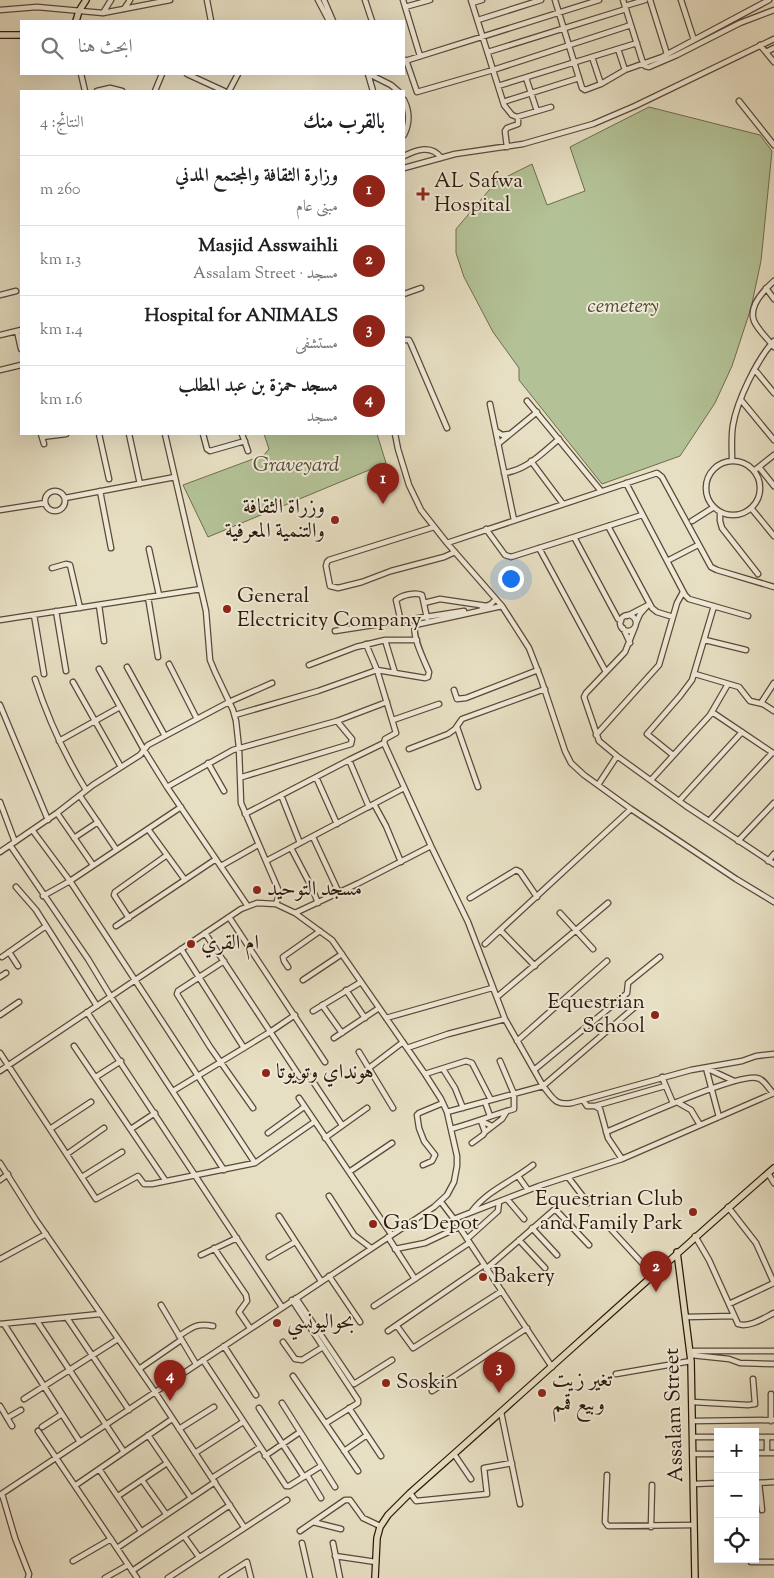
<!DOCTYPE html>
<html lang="ar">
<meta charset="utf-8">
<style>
:root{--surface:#fff;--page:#f6f6f6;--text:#202124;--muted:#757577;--line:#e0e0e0;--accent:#8f2418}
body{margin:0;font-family:"Sorts Mill Goudy",Amiri,serif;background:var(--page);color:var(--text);direction:rtl}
.controls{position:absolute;right:15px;bottom:15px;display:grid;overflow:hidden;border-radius:0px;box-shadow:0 5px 20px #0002}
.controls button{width:45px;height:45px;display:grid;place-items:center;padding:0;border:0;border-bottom:1px solid var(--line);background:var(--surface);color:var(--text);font:25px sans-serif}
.you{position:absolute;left:510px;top:578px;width:18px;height:18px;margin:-12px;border:4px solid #fff;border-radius:50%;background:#1a73e8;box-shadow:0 0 0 8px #1a73e833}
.badge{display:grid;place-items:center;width:32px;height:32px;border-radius:50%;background:var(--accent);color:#fff;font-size:16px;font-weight:700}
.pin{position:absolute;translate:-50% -41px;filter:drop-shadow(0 1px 2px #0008)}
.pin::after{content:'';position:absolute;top:26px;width:18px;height:15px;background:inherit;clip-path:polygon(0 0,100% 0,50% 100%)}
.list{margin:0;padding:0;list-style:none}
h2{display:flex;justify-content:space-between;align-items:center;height:65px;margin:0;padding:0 20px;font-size:21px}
h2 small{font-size:16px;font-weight:400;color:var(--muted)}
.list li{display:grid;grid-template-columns:32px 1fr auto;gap:15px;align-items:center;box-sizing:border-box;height:70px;padding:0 20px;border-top:1px solid var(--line)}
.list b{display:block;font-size:19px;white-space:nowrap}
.list p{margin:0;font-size:16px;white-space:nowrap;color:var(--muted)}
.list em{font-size:16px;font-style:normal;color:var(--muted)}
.icon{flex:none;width:28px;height:28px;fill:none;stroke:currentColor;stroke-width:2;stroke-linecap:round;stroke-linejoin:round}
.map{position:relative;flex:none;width:774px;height:1578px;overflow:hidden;direction:ltr}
.search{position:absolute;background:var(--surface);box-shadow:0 5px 20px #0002;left:20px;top:20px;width:385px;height:55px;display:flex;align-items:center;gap:12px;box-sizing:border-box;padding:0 18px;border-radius:0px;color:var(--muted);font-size:19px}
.panel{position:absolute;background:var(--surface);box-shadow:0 5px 20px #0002;left:20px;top:90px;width:385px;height:345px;border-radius:0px;direction:rtl}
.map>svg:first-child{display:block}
.green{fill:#b3c296;stroke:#6f6c50}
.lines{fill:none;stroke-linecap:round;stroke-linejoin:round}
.minor-casing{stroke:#5a4938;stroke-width:7}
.major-casing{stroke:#2b170a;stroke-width:8}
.minor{stroke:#efead8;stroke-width:4.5}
.major{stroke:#e7dfc3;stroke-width:5.5}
.poi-dot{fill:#8f2418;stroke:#efead8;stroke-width:2}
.labels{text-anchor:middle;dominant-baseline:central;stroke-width:4;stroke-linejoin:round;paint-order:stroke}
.poi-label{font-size:21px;fill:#2b170a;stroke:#efead8;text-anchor:start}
.park-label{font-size:21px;font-style:italic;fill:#544a34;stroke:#efead8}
.street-label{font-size:21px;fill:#2b170a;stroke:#efead8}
</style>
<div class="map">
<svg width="774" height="1578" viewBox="0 0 774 1578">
<rect width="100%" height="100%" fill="#e7dfc3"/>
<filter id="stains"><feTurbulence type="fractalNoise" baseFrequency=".004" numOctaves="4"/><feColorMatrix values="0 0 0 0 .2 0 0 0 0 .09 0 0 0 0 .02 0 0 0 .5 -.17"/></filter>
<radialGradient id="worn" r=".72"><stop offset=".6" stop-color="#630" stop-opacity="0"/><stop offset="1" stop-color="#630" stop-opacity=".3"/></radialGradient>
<path class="green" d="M649 107 760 135 772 151 761 261 751 308 732 366 715 403 680 456 602 484 519 380V368L493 332 464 277 456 253V229L496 182 532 164 547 205 585 191 570 147Z
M264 434H377L386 463 208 537 183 485 264 455 269 449Z"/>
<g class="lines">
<defs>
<path id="minor" d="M207 0 211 21
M318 0 329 21
M324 0 333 21
M365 0 372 21
M403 0 420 56
M471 0 504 105 512 115 517 117 551 107
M555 0 582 88 585 90 601 84 625 70 662 57 769 0
M623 0 642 60 645 66 649 67 677 55 740 23 774 10
M650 0 667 54
M681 0 694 40
M472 3 482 0
M625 6 645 0
M405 7 430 0
M124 9 130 0
M0 10 37 7 103 13 170 0
M103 13 111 0
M478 20 541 0
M760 45 774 62
M618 49 625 70
M488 52 626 9
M766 52 774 48
M592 57 601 84
M406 60 417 92 493 70 631 25
M405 61 599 0
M81 74 85 91
M187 74 224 91
M368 74 373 91
M369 74 391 85 398 91
M526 78 537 111
M498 86 637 43
M97 91 110 88 122 91
M155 91 162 74
M229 91 238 74
M404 100C410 112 410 123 404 135
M739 101 774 145
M503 102 579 78
M507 147 505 131 507 128 518 124V117
M404 156C416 150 432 144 441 158
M404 168 455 154 523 144 593 124 635 106 774 39
M774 281C764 290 748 306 754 321 758 330 768 339 774 347
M766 288 774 299
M404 294 421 288
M0 295 16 291
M17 331 21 349
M0 335 21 330
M404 340H409L411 344 447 428
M0 370 21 365
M755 370 774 393
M741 400 774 440
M527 401 601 491
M490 404 514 520
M496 431 502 435 509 434
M41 434 44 444
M99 434 109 479
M129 434 140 484
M165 434 206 611 210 660 215 672 233 710 236 721 239 748 241 803 278 889 279 895 276 904
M203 434 207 449 210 451 245 441
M242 434 248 451
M395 434 398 449 409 485 421 510 447 543 502 606 529 648 541 679 565 751 571 763 584 775 631 809 736 879 774 902
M42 437 66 434
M498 444 537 412
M732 460C732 449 731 436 733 425 737 401 757 359 774 341
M706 488a27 27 0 1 1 54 0a27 27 0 1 1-54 0Z
M531 461 563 504
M759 467 774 486
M755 470 774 455
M504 473C527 470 542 453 559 439
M626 483 685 595 689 599 748 616
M45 501a10 10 0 1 1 20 0a10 10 0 1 1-20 0Z
M100 491 111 548
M65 498 175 477
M751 508 774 536
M0 510 45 503
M720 512V521L722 528 758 574
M692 521 714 507
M608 526 652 608 657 612 673 617
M434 527 329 560 327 562 326 566 330 586 338 588 362 582 391 571 444 557 455 552
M486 529 505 555 511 557 574 537
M447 543 657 473 662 477 711 567 717 570 774 587
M539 548 606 672
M149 549 159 595
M667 561 698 545
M52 568 66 564 70 565 80 608
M148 597 158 657
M424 603 440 599 487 606
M99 605 104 641
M482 608 491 604 496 599
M56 611 66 671
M34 615 44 674
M620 623a8 8 0 1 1 16 0a8 8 0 1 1-16 0Z
M627 616 650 604
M0 620 201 589
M621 621 618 619 574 537 642 515
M401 622 396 600C402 595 415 592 422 595L427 618
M636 623 640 614 647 606
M635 627 625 652 586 693 584 697 599 741 617 756 686 806 774 864
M623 628 630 643
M335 631 464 611
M385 640 395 673
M705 640 746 650
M169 664 197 719
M309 665 356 647 385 640H417
M127 667 165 736
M99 669 144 750 167 787 247 905
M695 674 739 687 750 701 763 704 774 711
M35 679C48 719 64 754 86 790
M73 682 121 767
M454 690 457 699 466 698 538 670
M761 703 774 683
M0 705 48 820
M712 712 773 753
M235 715 318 691 377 670 425 678 428 677 429 672C424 660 412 637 415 625L502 606
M393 720 439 704
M457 727 478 787
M596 735 659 665 677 603 683 592
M59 741 120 707
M384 743 431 846 468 922 505 1019 543 1086 447 1112
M409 749 448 734 455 729 462 719 545 689
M673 755 647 734 680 696 692 680 714 606
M349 760 369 807
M208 763 224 791
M242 777 351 744 352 739 337 721
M316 777 337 824
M651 780 710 715 728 684
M598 785 617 756
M167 787 233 750 337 721 387 702
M281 795 300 843
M80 796 116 849
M679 801 742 732
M0 802 15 842
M374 804 386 826 401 862
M57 813 93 865
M245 814 349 760 384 743 385 739 396 733 377 670 366 644
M709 821 772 753
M148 829 185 880
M33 831 70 881 255 1163
M313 837 339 893
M74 838 98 822
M738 841 774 803
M10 845 88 959 111 997 224 1170
M291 848 312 888 318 903
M0 852 57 813 93 785 140 755 148 745 229 702 272 683
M266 861 404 788
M768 861 774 854
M221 866 258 845
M16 887 36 910 97 1006
M43 896 70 881 181 807
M470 898 516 870 520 872 537 897
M295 913 359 883 431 846
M560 913 593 949
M229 917 325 1062
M129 918 114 895 115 892 167 855
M116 926 216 859
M501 931 535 966
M205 933 300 1077
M485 944 631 809
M181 949 244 1048
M9 952 18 966
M2 957 46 926
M224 961 178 991 177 994 210 1047 253 1108
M288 967 284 961 283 957 320 931
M0 977 6 973
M303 980 342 954
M346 990 365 1018
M497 997 608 903
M322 1005 342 1033
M636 1006 543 1086C553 1098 555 1106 572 1103L691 1070 742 1061 756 1056 774 1054
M313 1011 361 982
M87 1012 282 1307
M0 1015 19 1002
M386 1018 492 988
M334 1038 379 1008
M517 1041 607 961
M74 1046 165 1180
M407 1048 448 1034 505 1019
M359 1052 393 1108
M0 1053 96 1199 138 1176 144 1184H152L255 1163 314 1122
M369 1068 403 1042
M443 1069 455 1088 463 1108
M534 1070 625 995 627 993 628 983 660 957
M0 1071 241 909 257 903 276 904 295 913 332 940 425 1074 441 1099 447 1112 457 1156V1166L454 1182 447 1195 434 1207 0 1495
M425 1074 466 1061 472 1063 491 1100
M96 1077 121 1061
M310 1077 342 1125
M662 1077 673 1103
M173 1091 270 1032 295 1015
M299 1098 391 1234
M583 1100 587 1106H595L600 1109 608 1138 622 1159
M485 1102 490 1116
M677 1102 691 1110 700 1125
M595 1106 665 1086
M719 1117 706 1068 734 1081
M50 1129 91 1102
M131 1129 155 1113
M451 1129C473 1123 493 1115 514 1109V1094L500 1061
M485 1132 502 1119 507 1111
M606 1132C631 1122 737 1073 757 1078 764 1079 768 1088 773 1093
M268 1133 304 1107
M325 1138 367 1108
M472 1143 483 1135 485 1132 481 1121 492 1126
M67 1154 104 1128
M0 1163 36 1220 155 1392 244 1527
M423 1165 432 1161 435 1155 424 1141 419 1128 417 1115 419 1113 443 1103
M349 1172 392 1143
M768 1173 774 1183
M518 1176 528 1190
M82 1177 122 1152
M568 1177 588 1203
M0 1180 8 1174
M329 1196 354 1235 371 1248
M507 1199 524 1219
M441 1202 454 1219 552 1367
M728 1207 756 1243 774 1283 729 1304
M472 1211C488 1190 513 1181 533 1165
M279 1216 321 1281
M454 1219 539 1186 622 1159 774 1093
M608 1226 653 1275
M532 1228 557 1255
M695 1236 709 1260 738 1324C749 1328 764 1318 774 1313
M388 1237 415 1279
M467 1239 498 1211 499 1202
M519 1240 545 1268
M214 1248 246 1295 247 1301 239 1312 250 1328
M395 1249 425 1243 459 1227
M201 1255 237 1238
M269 1257 295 1242
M0 1259 46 1234
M486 1269 555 1209 589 1245
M329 1276 360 1322
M296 1298 354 1384 392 1360
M292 1300 358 1400V1403L326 1423
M161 1305 196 1364
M374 1306 469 1243
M686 1317 734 1316
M67 1318 129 1410
M37 1321 124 1452
M0 1324 100 1314
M4 1324 80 1442
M397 1326 413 1348 502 1291
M388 1331 484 1265
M179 1336C193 1327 196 1323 213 1326
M283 1342 295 1359 302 1360 323 1347
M224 1346 256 1395
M691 1351H774
M691 1355 729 1359 740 1363 774 1364
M203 1360 286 1486H289L321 1466
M139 1369 181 1340
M616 1374 691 1361
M293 1376 358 1471
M432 1391 527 1328
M24 1399 118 1339
M693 1402 748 1405 755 1404 753 1379
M282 1403 335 1487
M0 1406 12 1426
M259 1408 304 1477
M349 1408 381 1456
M501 1412 520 1504
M7 1418 21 1410
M693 1421 774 1420
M771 1421V1394
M42 1427 62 1414
M179 1429 214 1407
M38 1431 137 1578
M148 1435 191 1498
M693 1437H718
M755 1437H774
M344 1451 367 1435
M195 1453 243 1422
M755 1453H774
M767 1453V1437
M454 1454 471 1479
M694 1454H718
M265 1456 300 1432
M99 1469 141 1531
M307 1475 321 1498
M607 1475 605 1522 608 1526 694 1525
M212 1478 259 1448
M142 1480 166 1514
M755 1483 774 1482
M759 1483 762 1510
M694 1484 718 1483
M76 1485 172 1419
M410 1493 416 1501 487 1494 484 1468 512 1463
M2 1494 15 1538 29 1574 28 1578
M118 1496 167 1463
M313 1522 341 1529
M651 1527 652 1485
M300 1531 345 1500H350L363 1518 380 1526
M184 1536 199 1557
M302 1543 310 1578
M333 1543 340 1578
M117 1548 215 1482
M335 1556 376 1562
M73 1561 111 1539
M751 1562H774
M132 1571 230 1505
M105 1578 128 1565
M168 1578 287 1500
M222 1578 247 1562 251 1578"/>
<path id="major" d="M76 21 79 11 86 0
M0 35H21
M677 1252 691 1361 695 1578
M375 1578 377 1538 380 1527 388 1515 410 1493C532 1385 652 1275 774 1168"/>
</defs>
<use href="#minor" class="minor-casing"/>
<use href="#major" class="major-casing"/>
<use href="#minor" class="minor"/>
<use href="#major" class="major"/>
</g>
<g class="poi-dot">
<path d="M420.5 186.5h5v5h5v5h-5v5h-5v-5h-5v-5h5z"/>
<circle cx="335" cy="520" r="5"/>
<circle cx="227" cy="609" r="5"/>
<circle cx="257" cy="890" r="5"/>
<circle cx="191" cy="944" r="5"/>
<circle cx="655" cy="1015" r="5"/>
<circle cx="266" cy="1073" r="5"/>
<circle cx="693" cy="1212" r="5"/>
<circle cx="373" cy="1224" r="5"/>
<circle cx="483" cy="1277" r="5"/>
<circle cx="277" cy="1323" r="5"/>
<circle cx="386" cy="1383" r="5"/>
<circle cx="542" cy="1393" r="5"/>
</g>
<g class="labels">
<g class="poi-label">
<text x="434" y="182">AL Safwa<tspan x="434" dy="24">Hospital</tspan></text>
<text x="325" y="508" text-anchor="end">وزراة الثقافة<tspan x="325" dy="24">والتنمية المعرفية</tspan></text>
<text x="237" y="597">General<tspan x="237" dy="24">Electricity Company</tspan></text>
<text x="267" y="890">مسجد التوحيد</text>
<text x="201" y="944">ام القري</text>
<text x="645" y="1003" text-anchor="end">Equestrian<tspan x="645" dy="24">School</tspan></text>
<text x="276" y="1073">هونداي وتويوتا</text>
<text x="683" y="1200" text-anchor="end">Equestrian Club<tspan x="683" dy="24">and Family Park</tspan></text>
<text x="383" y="1224">Gas Depot</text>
<text x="493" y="1277">Bakery</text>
<text x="287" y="1323">بحواليونسي</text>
<text x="552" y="1381">تغير زيت<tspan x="552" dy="24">وبيع قمم</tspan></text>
<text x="396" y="1383">Soskin</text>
</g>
<g class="park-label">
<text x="623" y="307">cemetery</text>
<text x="296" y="466">Graveyard</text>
</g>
<g class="street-label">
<text transform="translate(675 1415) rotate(-92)">Assalam Street</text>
</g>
</g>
<rect width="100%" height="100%" filter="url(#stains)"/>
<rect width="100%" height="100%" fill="url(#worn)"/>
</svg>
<div class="controls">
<button>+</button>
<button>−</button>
<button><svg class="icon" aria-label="locate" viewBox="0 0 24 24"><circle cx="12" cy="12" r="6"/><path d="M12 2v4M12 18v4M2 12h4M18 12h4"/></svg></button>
</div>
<div class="you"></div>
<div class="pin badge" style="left:383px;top:504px">1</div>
<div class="pin badge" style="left:656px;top:1292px">2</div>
<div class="pin badge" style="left:499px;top:1393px">3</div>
<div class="pin badge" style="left:170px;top:1401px">4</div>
<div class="search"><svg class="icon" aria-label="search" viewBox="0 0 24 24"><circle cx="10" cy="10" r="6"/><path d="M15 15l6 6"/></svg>ابحث هنا</div>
<section class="panel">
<h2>بالقرب منك<small>النتائج: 4</small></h2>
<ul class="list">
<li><span class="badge">1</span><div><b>وزارة الثقافة والمجتمع المدني</b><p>مبنى عام</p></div><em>260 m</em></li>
<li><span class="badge">2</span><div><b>Masjid Asswaihli</b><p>مسجد · Assalam Street</p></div><em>1.3 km</em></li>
<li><span class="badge">3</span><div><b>Hospital for ANIMALS</b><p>مستشفى</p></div><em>1.4 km</em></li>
<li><span class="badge">4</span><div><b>مسجد حمزة بن عبد المطلب</b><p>مسجد</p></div><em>1.6 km</em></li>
</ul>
</section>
</div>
